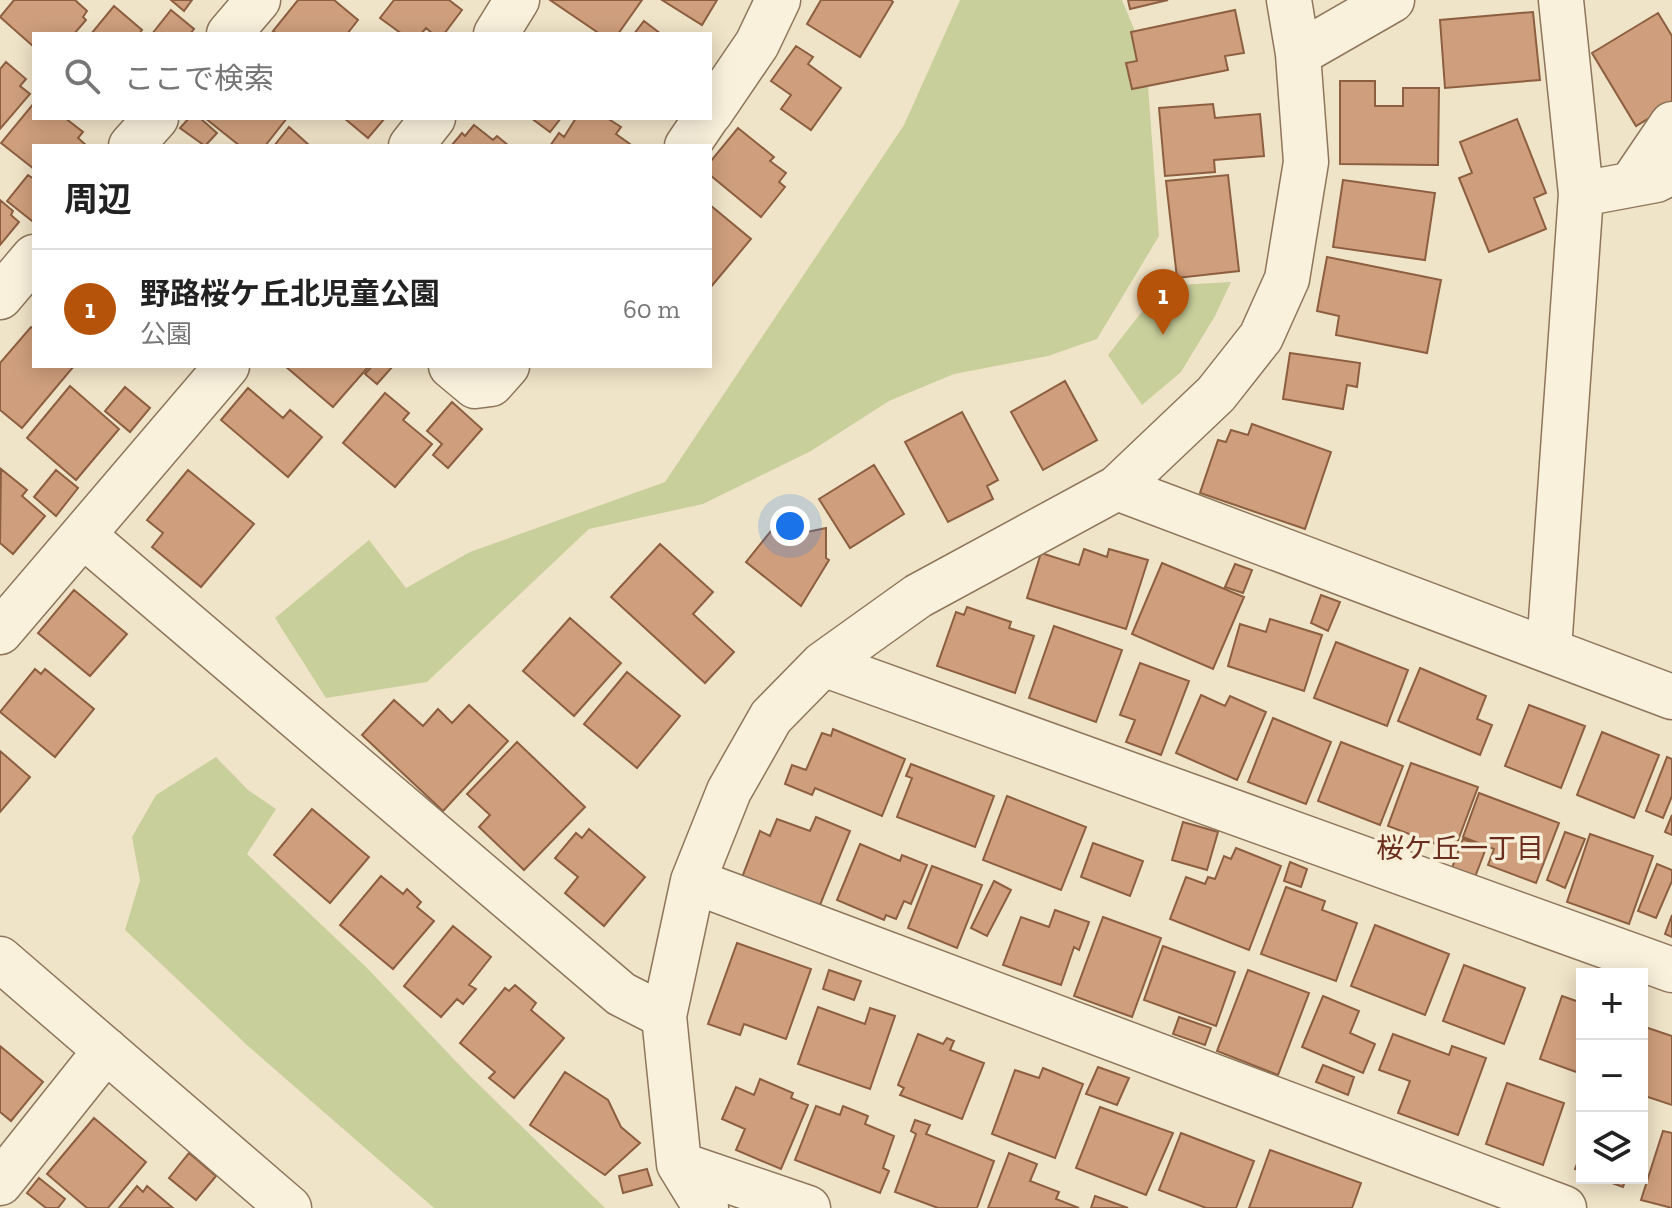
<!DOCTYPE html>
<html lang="ja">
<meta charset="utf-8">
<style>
:root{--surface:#fff;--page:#f2f2f2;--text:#222;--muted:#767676;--line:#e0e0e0;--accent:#b45309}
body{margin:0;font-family:"Zilla Slab","Noto Sans JP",serif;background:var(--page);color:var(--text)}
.controls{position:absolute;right:24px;bottom:24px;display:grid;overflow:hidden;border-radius:0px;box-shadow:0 4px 20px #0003}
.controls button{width:72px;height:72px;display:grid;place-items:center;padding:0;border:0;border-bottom:2px solid var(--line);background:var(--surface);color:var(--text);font:40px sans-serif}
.you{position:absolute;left:790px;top:526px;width:28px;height:28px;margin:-20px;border:6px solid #fff;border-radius:50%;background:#1a73e8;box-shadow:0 0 0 12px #1a73e833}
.badge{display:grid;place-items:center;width:52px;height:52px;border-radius:50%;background:var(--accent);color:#fff;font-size:26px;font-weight:700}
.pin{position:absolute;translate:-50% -66px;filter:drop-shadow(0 2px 4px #0008)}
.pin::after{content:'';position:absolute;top:42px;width:28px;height:24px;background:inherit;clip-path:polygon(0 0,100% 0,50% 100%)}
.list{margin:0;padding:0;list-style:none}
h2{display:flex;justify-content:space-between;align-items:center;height:104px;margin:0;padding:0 32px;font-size:34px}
h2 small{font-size:26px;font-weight:400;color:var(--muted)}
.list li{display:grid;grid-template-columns:52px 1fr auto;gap:24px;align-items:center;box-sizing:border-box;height:120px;padding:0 32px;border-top:2px solid var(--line)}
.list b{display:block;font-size:30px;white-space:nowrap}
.list p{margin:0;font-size:26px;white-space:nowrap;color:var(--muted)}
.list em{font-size:26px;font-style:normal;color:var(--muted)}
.icon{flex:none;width:44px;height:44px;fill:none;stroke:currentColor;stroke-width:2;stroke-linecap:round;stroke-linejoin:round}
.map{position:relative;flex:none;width:1672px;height:1208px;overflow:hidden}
.search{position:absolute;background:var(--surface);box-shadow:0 4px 20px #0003;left:32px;top:32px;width:680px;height:88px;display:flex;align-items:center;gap:20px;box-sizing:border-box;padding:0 28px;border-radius:0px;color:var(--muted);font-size:30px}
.panel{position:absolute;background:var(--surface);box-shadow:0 4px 20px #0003;left:32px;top:144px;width:680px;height:224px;border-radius:0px}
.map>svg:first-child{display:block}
.green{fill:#c9cf9b}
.building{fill:#cf9f7d;stroke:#8d5f41;stroke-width:2}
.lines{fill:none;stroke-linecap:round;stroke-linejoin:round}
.minor-casing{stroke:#8d765c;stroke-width:47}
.minor{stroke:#faf1dc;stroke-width:44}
.labels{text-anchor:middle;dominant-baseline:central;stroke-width:7;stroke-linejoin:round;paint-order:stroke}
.neighbourhood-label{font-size:28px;fill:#6b2e1e;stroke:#f7eed8}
</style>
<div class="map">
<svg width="1672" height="1208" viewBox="0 0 1672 1208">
<rect width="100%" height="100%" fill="#f0e4c8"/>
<path class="green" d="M960 0H1122L1146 58 1159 236 1097 339 1048 356 954 374 889 401 811 451 703 504 589 529 427 682 326 698 275 618 369 540 406 588 470 552 665 482 904 125Z
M1231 282 1215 316 1181 372 1142 405 1108 355 1162 286Z
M216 757 248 790 276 809 247 854 367 968 468 1074 605 1208H434L248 1046 125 930 140 880 132 837 156 795Z"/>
<path class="building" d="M14 0H75L87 11 83 17 86 20 74 34H34V47L0 17Z
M171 0H192L184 11Z
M298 0H334L358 20 347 34H277L273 31Z
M394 0H449L462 10 444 34H433L426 28 421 34H402L380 18Z
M550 0H642L618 34H600Z
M662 0H717L702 25Z
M821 0H891L893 2 860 57 807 24Z
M1128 0H1168L1130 9Z
M114 6 142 30 139 34H91Z
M171 10 194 29 190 34H152Z
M1235 10 1244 53 1225 56 1228 70 1132 89 1126 63 1137 61 1131 32Z
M1533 12 1540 80 1445 88 1440 20Z
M1658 13 1672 36V104L1636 126 1592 53Z
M644 21 661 34H634Z
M796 46 813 57 808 64 841 88 811 130 781 109 791 95 771 81Z
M6 62 26 79 20 86 30 94 0 129V69Z
M1340 81H1375V106H1403V88H1439L1438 165 1340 164Z
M34 103V118H65L83 132 78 138 87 146H34V169L1 143Z
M1213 104 1215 118 1260 114 1264 156 1214 160 1215 172 1165 176 1159 108Z
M189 118H200L217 133 205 146 180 128Z
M205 118H287L265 146H240Z
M344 118H385L368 138Z
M531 118H561L550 132Z
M576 118H607L621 127 616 134 630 144 629 146H550L559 133 564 137Z
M1517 119 1546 193 1534 198 1546 229 1489 252 1459 178 1472 173 1460 142Z
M474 125 493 140 497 136 509 146H451L462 133 465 136Z
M289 127 310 146H274Z
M738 128 774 157 770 161 786 173 779 182 785 187 761 217 710 175V162Z
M28 175 34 179V219L32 221 7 201Z
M1228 175 1239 271 1177 278 1166 181Z
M1343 180 1435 193 1425 260 1333 247Z
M0 200 13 211 11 215 19 222 0 245Z
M710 205 751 239 710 288Z
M1327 257 1441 280 1427 353 1336 335 1339 316 1317 311Z
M31 327 34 329V366H74L22 428 0 410V363Z
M1290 353 1360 363 1357 387 1347 385 1343 409 1283 399Z
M285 366H369L333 407Z
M372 366H393L377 384 365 374Z
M1065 381 1097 440 1043 470 1011 412Z
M70 386 119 429 76 480 27 438Z
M125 387 150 408 130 432 105 411Z
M248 388 283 418 290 410 322 437 288 477 221 420Z
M385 393 409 413 403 420 432 444 395 487 343 443Z
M452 402 482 429 448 468 433 455 442 444 427 431Z
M962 412 998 480 987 486 993 499 948 522 905 442Z
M1252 424 1331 452 1305 529 1200 493 1218 440 1226 442 1231 430 1248 435Z
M874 465 904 514 850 548 819 499Z
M1 469 27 490 22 496 45 516 13 554 0 543Z
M56 470 78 488 56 516 34 497Z
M188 470 254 524 201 587 152 547 163 533 147 520Z
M775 526 788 536 826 528V558L829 560 801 606 746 562Z
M660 544 713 592 693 614 734 652 705 683 611 597Z
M1084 549 1107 557 1109 549 1148 560 1126 629 1027 598 1041 553 1079 565Z
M1162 563 1244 597 1213 669 1132 634Z
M1235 564 1252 570 1243 593 1225 587Z
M74 590 127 634 90 676 38 633Z
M1321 595 1340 602 1328 631 1311 623Z
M967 607 1011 622 1009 628 1034 636 1015 693 937 666 956 612 964 615Z
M570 618 621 663 574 716 523 671Z
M1270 619 1322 635 1304 691 1228 666 1240 624 1266 632Z
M1054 626 1122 650 1096 722 1029 698Z
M1336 642 1408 670 1387 726 1314 698Z
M1140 663 1189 681 1161 755 1126 742 1135 720 1120 715Z
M1420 668 1486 696 1477 719 1492 725 1480 755 1398 721Z
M35 669 41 674 45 669 94 709 55 757 0 712Z
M627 672 680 716 637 768 584 724Z
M1201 695 1225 706 1230 696 1266 712 1237 780 1176 753Z
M394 700 423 726 438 709 452 723 469 705 508 741 443 811 362 735Z
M1529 705 1585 726 1561 788 1505 766Z
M1273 718 1331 742 1306 804 1248 782Z
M833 729 905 759 882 816 815 788 812 795 785 784 792 765 806 770 822 733 831 736Z
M1602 732 1659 755 1634 818 1577 795Z
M517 742 585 807 524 870 479 827 490 815 467 794Z
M1341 742 1403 766 1380 825 1318 801Z
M0 751 30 777 0 812Z
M1667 757 1672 759V796L1663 818 1646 811Z
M1411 763 1478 787 1454 851 1388 826Z
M911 764 994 796 975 847 897 817 912 778 906 776Z
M1479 793 1559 823 1536 883 1488 865 1494 849 1463 837Z
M1007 796 1086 827 1061 890 983 860Z
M312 809 369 857 330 903 274 855Z
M1672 815V835L1665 832Z
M816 817 850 831 820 905 794 895 792 900 741 880 760 831 770 836 777 819 810 831Z
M1183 822 1218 832 1207 870 1172 860Z
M589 829 645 877 604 926 565 893 578 877 555 858 576 833 582 838Z
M1565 832 1585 839 1565 888 1547 880Z
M1590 834 1653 856 1629 924 1567 902Z
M1463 839 1486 848 1475 877 1452 868Z
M1093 843 1143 861 1130 896 1081 877Z
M860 844 900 861 902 855 927 865 911 904 904 901 896 919 886 915 884 920 837 900Z
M1236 848 1281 866 1249 950 1170 919 1186 877 1205 884 1208 877 1215 879 1224 856 1231 859Z
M1290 862 1307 869 1301 887 1284 881Z
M1657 864 1672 870V881L1656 918 1638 911Z
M932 866 982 885 957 948 908 928Z
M381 876 403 894 407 889 421 902 417 907 434 921 393 969 340 925Z
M994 881 1011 890 987 936 971 928Z
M1286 887 1325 901 1322 910 1357 923 1336 981 1261 954Z
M1055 910 1089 922 1079 950 1074 947 1061 985 1003 965 1021 917 1049 927Z
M1672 915V937L1665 934Z
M1103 917 1161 938 1132 1017 1074 996Z
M1375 925 1449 954 1425 1015 1351 986Z
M453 926 491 957 469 985 476 989 463 1004 457 999 441 1017 404 986Z
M737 943 811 969 786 1039 744 1024 740 1035 708 1024Z
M1163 946 1235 972 1216 1026 1144 1000Z
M1464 965 1525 988 1504 1044 1443 1021Z
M829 970 861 981 854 1000 823 989Z
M1248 970 1309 993 1278 1075 1217 1051Z
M515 985 536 1003 531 1010 564 1038 514 1098 489 1078 495 1072 460 1043 505 988 509 991Z
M1323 996 1359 1011 1350 1033 1375 1044 1363 1073 1302 1047Z
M1562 996 1582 1003V1074L1540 1059Z
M818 1007 865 1024 870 1008 895 1016 870 1089 798 1064Z
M1179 1017 1211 1028 1205 1045 1173 1034Z
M1642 1026 1672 1036V1105L1642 1095Z
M918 1034 943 1044 947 1038 954 1041 950 1050 984 1063 962 1119 900 1095 904 1088 898 1085Z
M1393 1034 1449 1055 1452 1046 1486 1058 1458 1135 1398 1113 1410 1081 1379 1070Z
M0 1046 43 1082 11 1121 0 1112Z
M1323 1065 1354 1077 1348 1095 1316 1082Z
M1098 1067 1129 1078 1117 1105 1086 1094Z
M1043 1068 1083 1084 1055 1158 992 1134 1015 1070 1039 1078Z
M565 1072 608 1100 621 1127 640 1143 605 1175 530 1125Z
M760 1079 793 1093 791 1098 808 1105 781 1169 736 1150 745 1129 722 1119 736 1087 754 1095Z
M1507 1083 1564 1103 1543 1165 1486 1144Z
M816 1106 840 1115 843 1106 868 1116 865 1124 894 1136 883 1168 889 1171 880 1193 795 1160Z
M1100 1107 1173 1133 1146 1195 1076 1168Z
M94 1118 146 1162 108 1208H87L47 1174Z
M915 1120 930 1125 926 1134 994 1161 977 1208H938L895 1192 916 1134 911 1131Z
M1663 1131 1672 1133V1208L1641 1200Z
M1181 1133 1254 1161 1236 1208H1206L1159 1190Z
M1270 1150 1361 1183 1352 1208H1249Z
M1582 1151V1172L1575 1169Z
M189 1153 216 1176 196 1200 169 1178Z
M1009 1153 1037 1164 1030 1181 1059 1192 1056 1199 1079 1208H988Z
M647 1169 652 1185 623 1193 619 1176Z
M39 1178 65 1199 58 1208H46L27 1193Z
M1598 1178H1626L1623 1187Z
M137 1186 143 1192 147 1186 173 1208H119Z
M1095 1196 1128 1208H1091Z"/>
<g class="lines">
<defs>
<path id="minor" d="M229 34 258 0
M496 34 517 0
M1298 54 1392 0
M710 113 757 44 778 0
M131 146 156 118
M411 146 433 118
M687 146 706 118
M1632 183 1672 124
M1581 194 1656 180 1672 172
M0 297 34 257
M451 366 475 386 491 384 507 366
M1117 488 1672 697
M83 535 621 994 664 1016
M0 632 227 366
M1549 649 1581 194 1561 0
M823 664 1672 970
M693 881 1564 1208
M0 959 289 1208
M679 1164 808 1208
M0 1183 106 1050
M706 1208 679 1164 664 1016 693 881 729 791 771 717 823 664 918 596 1117 488 1216 394 1261 337 1287 279 1306 162 1298 54 1289 0"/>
</defs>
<use href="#minor" class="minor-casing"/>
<use href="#minor" class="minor"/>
</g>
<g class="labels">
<g class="neighbourhood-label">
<text x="1460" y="848">桜ケ丘一丁目</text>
</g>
</g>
</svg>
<div class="controls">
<button>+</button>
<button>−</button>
<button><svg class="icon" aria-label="layers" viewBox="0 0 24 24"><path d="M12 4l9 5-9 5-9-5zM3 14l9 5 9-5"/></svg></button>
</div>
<div class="you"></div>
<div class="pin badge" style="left:1163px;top:335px">1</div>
<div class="search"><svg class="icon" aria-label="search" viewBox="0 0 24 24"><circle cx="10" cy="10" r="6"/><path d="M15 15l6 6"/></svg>ここで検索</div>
<section class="panel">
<h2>周辺<small></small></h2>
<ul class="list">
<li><span class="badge">1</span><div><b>野路桜ケ丘北児童公園</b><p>公園</p></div><em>60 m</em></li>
</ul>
</section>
</div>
